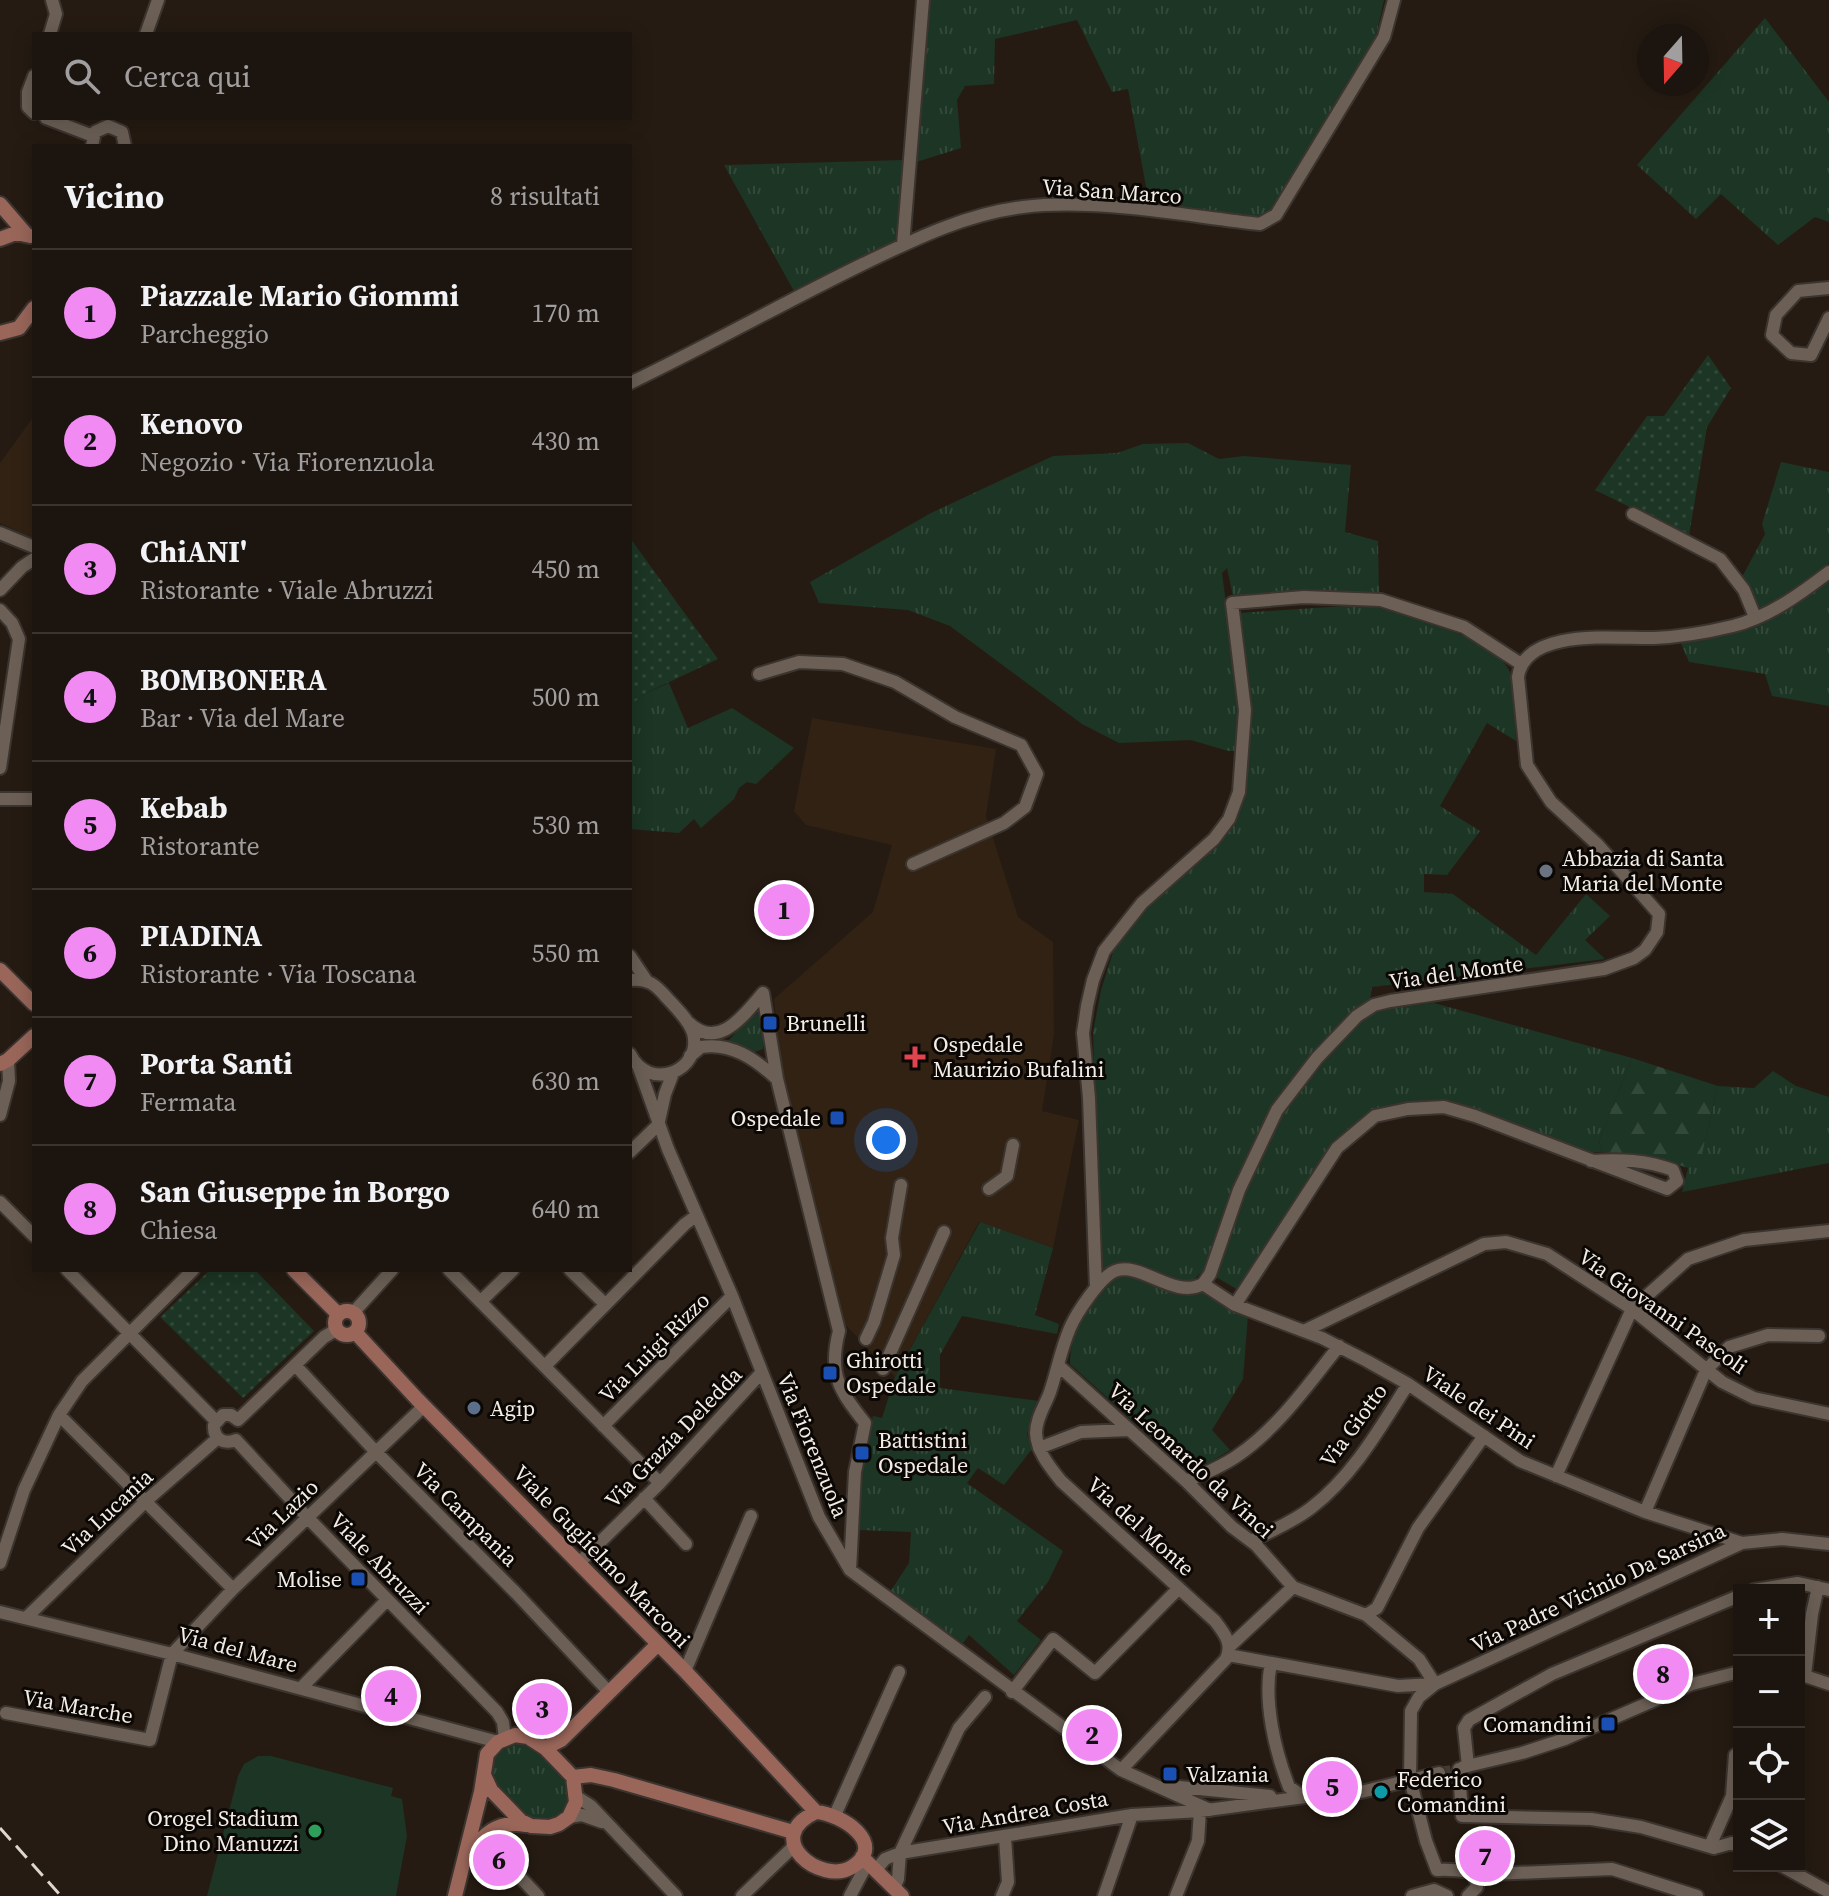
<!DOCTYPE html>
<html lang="it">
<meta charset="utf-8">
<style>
:root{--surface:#1c140e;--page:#251d17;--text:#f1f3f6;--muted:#a09e9e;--line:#3a332e;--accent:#f28af3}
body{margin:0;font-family:"Source Serif 4",serif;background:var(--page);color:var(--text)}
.controls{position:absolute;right:24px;bottom:24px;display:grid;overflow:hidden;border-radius:0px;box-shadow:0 4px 20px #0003}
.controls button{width:72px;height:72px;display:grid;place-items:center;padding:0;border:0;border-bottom:2px solid var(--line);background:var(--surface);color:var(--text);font:40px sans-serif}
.compass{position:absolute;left:1637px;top:24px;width:72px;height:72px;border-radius:50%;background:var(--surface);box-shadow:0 4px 20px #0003;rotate:200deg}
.you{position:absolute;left:886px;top:1140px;width:28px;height:28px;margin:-20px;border:6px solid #fff;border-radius:50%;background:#1a73e8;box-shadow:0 0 0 12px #1a73e833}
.badge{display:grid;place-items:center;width:52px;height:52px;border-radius:50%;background:var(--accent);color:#111;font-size:26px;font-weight:700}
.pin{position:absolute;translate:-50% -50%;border:4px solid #fff;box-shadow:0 2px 8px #0006}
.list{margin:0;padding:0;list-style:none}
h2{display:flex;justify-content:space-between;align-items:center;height:104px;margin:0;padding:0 32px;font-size:34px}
h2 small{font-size:26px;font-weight:400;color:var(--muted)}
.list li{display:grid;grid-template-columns:52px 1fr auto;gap:24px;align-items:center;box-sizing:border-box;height:128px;padding:0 32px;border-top:2px solid var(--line)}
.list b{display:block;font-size:30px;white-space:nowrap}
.list p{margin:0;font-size:26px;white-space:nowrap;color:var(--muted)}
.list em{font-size:26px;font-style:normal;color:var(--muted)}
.icon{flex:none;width:44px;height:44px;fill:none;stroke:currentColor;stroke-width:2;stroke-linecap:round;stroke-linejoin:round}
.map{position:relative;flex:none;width:1829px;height:1896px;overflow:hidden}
.search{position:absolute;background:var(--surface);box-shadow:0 4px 20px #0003;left:32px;top:32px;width:600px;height:88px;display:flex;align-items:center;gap:20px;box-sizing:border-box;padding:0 28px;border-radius:0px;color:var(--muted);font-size:30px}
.panel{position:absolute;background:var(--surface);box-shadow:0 4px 20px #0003;left:32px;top:144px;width:600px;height:1128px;border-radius:0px}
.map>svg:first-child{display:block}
.built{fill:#312214}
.grass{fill:url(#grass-tufts)}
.forest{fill:url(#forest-firs)}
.park{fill:url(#park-dots)}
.pitch{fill:#1c3524}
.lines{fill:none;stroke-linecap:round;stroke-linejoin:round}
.minor-tunnel{stroke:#443a32;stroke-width:12;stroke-dasharray:12 6;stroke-linecap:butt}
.minor-casing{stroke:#3c342f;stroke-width:16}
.major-casing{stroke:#3c342f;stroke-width:18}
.minor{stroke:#6c6056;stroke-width:12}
.major{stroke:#9a665a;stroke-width:14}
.rail{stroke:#ded7d0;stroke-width:3;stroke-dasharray:16 8;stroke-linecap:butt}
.worship-dot{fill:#6b7280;stroke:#0b0704;stroke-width:3}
.transit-dot{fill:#1a4fb4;stroke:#0b0704;stroke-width:3}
.health-dot{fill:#e0444e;stroke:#0b0704;stroke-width:3}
.service-dot{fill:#5c6f8a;stroke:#0b0704;stroke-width:3}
.culture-dot{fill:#0f9aa8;stroke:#0b0704;stroke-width:3}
.leisure-dot{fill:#2e9e5b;stroke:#0b0704;stroke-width:3}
.labels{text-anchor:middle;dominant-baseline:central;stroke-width:6;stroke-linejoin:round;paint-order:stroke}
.street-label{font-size:22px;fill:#f4ede6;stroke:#0b0704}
.poi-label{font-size:22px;fill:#f4ede6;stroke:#0b0704;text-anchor:start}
</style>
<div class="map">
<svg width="1829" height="1896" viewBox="0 0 1829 1896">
<defs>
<pattern id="grass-tufts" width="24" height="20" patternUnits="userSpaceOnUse" patternTransform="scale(2)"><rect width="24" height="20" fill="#1c3524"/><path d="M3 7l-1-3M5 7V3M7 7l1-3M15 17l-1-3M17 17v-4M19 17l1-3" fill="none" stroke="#324939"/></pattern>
<pattern id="forest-firs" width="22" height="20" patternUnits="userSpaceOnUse" patternTransform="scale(2)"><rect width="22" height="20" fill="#1c3524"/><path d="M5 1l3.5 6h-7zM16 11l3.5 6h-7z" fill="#324939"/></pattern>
<pattern id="park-dots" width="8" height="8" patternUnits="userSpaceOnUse" patternTransform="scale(2)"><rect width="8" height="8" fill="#1c3524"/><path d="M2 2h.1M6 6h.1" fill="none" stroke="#324939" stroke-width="1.8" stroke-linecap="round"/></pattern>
</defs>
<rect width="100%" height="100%" fill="#251b12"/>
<path class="built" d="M34 416V544L21 538 19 532 0 523V463Z
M812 718 996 749 986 816 1018 917 1053 942 1054 1034 1042 1111 1079 1120 1053 1248 979 1222 895 1377 840 1319 782 1080 774 999 873 912 892 845 806 825 794 811Z"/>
<path class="grass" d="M918 0H1384L1376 36 1369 51 1273 210 1258 218 1150 208 1128 89 1112 92 1077 20 995 39 994 84 965 86 957 100 961 148 913 163 905 160 897 242 795 293 724 165 905 160Z
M1765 18 1829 102V222L1815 217 1778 245 1721 194 1696 219 1637 165Z
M1188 443 1219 459 1244 456 1351 465 1345 532 1378 541 1379 595 1305 589 1233 596 1227 568 1222 573 1240 710 1239 751H1228L1191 740 1119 743 1082 724 950 626 908 610 819 603 810 582 931 513 1053 456 1117 453 1143 444Z
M1781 462 1829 472V563L1783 598 1760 608 1741 579 1765 534 1762 524Z
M1829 579V706L1772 696 1765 674 1689 662 1680 641 1755 621 1792 607Z
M1359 605C1392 607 1497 639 1510 672 1517 687 1515 722 1516 741L1487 723 1440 806 1480 831 1447 875 1424 874V892L1453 894 1536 955 1586 894 1610 916 1585 940 1605 959 1372 987 1370 1001 1379 1010 1434 1003 1632 1058 1599 1141 1602 1152H1591L1450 1103 1424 1101 1394 1105 1368 1115 1240 1291 1204 1270 1192 1281 1248 1315 1243 1379 1212 1430 1230 1450 1209 1463 1183 1466 1070 1364C1070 1333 1087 1310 1107 1287L1100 1278 1093 1032 1101 990 1114 949 1140 913 1210 850 1241 800 1238 613Z
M669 683 688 728 732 708 794 748 756 784 747 782 739 788 734 799 701 828 694 819 679 833 630 829V706L644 694Z
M757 1009 763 1035V1049L755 1052 731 1043 729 1040Z
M1773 1071 1796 1086 1829 1097V1163L1682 1192 1688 1168 1700 1162 1718 1086 1754 1088Z
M980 1222 1053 1248 1035 1315 1059 1324 1057 1334 962 1316 940 1355V1388L1039 1401 1027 1434 1032 1449 1004 1485 978 1468 967 1483 1063 1551 1048 1582 1017 1621 1041 1640 1014 1675 969 1635 963 1643 890 1592 909 1563 911 1532 859 1530 863 1458 873 1416 882 1418 895 1377Z
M516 1742C533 1742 542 1752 553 1764 578 1789 579 1804 548 1823L530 1820 489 1781C490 1756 493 1750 516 1742Z"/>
<path class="forest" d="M1632 1058 1718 1086 1700 1163 1688 1168 1660 1159 1602 1152 1599 1141Z"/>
<path class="park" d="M1708 355 1731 388 1707 427 1689 536 1595 490 1647 416H1664Z
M630 538 718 659 644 694 630 706Z
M210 1270H255L314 1331 243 1398 160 1317Z"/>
<path class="pitch" d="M258 1756H271L393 1788 391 1796 402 1799 407 1836 396 1896H207L238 1776 244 1764Z"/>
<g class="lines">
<path class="minor-tunnel" d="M1439 1773 1452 1771"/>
<defs>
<path id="minor" d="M50 34 56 14 52 0
M146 34 158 0
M34 76 28 92V107L34 113
M46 118 93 136
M92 146 95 132 108 126 122 132 125 146
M903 245 923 0
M1829 288 1798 291 1776 315 1772 335 1791 353 1811 355 1829 318
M630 383C709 345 785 302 863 264 915 239 966 214 1023 207 1097 198 1186 216 1260 224L1276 215 1384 37 1394 0
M1633 514 1720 559 1744 590 1755 617
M0 533 34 547
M0 590 22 567 34 559
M0 610 12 623 19 639 0 768
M759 674 799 662 843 664 895 682 955 717 1021 745 1037 774 1025 807 1004 823 913 864
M0 799H34
M630 956 646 980
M630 980C648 978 656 985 667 998 676 1008 689 1020 693 1033 703 1071 649 1093 630 1054
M763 993 777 1079 839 1331C828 1374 839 1390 865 1423L855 1472 850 1570
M689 1023C719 1051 744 1015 763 993
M690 1056 701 1047C731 1042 755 1059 777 1079
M639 1068 668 1149 732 1296 819 1517 850 1570 1121 1770 1210 1810
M0 1115 9 1081 8 1060
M659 1121 665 1094 673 1073
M630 1152 659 1124
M989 1189 1007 1176 1013 1145
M0 1202 34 1236
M67 1270 216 1421
M449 1270 660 1483
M570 1270 605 1304
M1203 1284 1235 1305 1322 1338 1367 1361 1408 1384 1520 1461 1645 1512 1742 1543
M1096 1288 1089 1098 1083 1033 1087 1006 1093 980 1104 951 1142 903 1214 839 1229 819 1239 792 1245 710 1232 603 1304 597 1381 600 1464 627 1521 664
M481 1301 513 1270
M1235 1305 1337 1148 1375 1116 1408 1109 1444 1107 1475 1116 1667 1189 1677 1181 1673 1170C1645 1160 1621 1159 1591 1161
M353 1313 392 1270
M1304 1331 1484 1244 1506 1242 1547 1254 1632 1309 1722 1382 1754 1398 1829 1414
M866 1339 874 1322 894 1255 892 1238 901 1185
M295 1365 375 1451 516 1593 609 1692
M545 1366 685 1224 696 1216
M1059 1366 1186 1481 1232 1527 1256 1545 1293 1587 1366 1615 1377 1608 1418 1528 1484 1436
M883 1369 944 1232
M59 1415 233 1589
M238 1420 324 1337 336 1330
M603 1426 732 1296
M236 1440 307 1517 497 1712 503 1722 505 1739
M236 1440C224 1445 213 1439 214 1425L223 1415H231L238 1420
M1039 1448 1081 1432 1128 1430
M1556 1476 1632 1309 1688 1259 1744 1240 1829 1231
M1186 1481C1204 1474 1221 1467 1237 1456 1278 1428 1308 1385 1339 1346
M644 1498 686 1544
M1645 1512 1706 1370 1729 1347 1768 1335 1819 1336
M1251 1541C1271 1531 1293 1522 1311 1508 1353 1476 1380 1428 1408 1384
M0 1563 24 1490 59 1415 82 1381 193 1270
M579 1563 660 1483 762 1372
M1754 1590 1798 1583 1829 1590
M0 1612 172 1654 498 1742
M1366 1615 1419 1659 1435 1684
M26 1618 147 1500 218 1438
M1229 1647 1293 1587
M1228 1655 1398 1686 1434 1684
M1271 1663C1263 1701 1275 1751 1289 1787L1304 1797
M685 1671 751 1516
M1799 1674 1829 1684
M1805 1675 1812 1614 1818 1587
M301 1688 387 1600
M1012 1692 1053 1639 1095 1673 1179 1588
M6 1713 150 1740 172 1654 233 1589 424 1406
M1468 1766 1464 1728 1469 1720 1552 1674 1739 1596
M1463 1767 1522 1753 1565 1739 1692 1684 1739 1672
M1459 1769 1462 1816 1591 1819 1641 1827 1714 1848 1732 1843 1739 1846
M1121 1770 1226 1659C1233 1644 1225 1634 1215 1621L1061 1481C1050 1467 1037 1452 1036 1433 1036 1418 1045 1406 1050 1392 1057 1371 1061 1349 1070 1328 1076 1314 1100 1277 1115 1271 1141 1261 1174 1300 1203 1284L1210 1274 1239 1190 1277 1110 1317 1058 1357 1016 1374 1005 1390 1001 1604 969 1634 958 1645 950 1657 932 1659 914 1598 845 1551 802 1527 765 1518 677C1525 627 1616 639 1654 638 1679 637 1708 632 1733 626 1769 617 1800 594 1829 572
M1169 1786 1270 1796
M1296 1796 1361 1792 1439 1773
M577 1797 591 1806 676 1896
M835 1815 899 1672
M569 1817 582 1815 602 1822
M1710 1846 1732 1796 1735 1755
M1782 1866 1829 1892
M876 1870 885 1859 900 1853 1132 1815 1200 1811 1304 1797
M1437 1870 1426 1841 1410 1779 1411 1711 1419 1697 1435 1684 1742 1543 1782 1539 1829 1544
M1437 1870C1456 1868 1472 1873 1491 1874L1612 1869 1697 1896
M522 1879 538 1896
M894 1888 898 1879 900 1853 959 1728 985 1697
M742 1896 793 1847
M850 1896 868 1862
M1002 1896 1008 1882 1005 1837
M1104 1896 1132 1815
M1176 1896 1198 1841 1200 1811
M1412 1896 1434 1890 1447 1896
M1468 1896 1477 1887 1475 1873"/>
<path id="major" d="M0 204 25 233
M0 239 16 233 30 236
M0 333 19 328 34 308
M0 970 34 1004
M0 1064 8 1060 34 1036
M294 1270 338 1314
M335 1323a12 12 0 1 1 24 0a12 12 0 1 1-24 0Z
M355 1332 417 1399 685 1671 816 1812
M545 1748 561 1740 657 1645
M573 1777 591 1775 614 1780 793 1832
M816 1812C842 1814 888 1844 852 1867 821 1886 760 1838 816 1812Z
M468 1855C483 1834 498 1820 526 1825
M862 1857 902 1896
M455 1896 481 1792 487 1754 498 1742 515 1735 528 1737 545 1748 573 1777 576 1802 569 1817 559 1824 550 1827 531 1826 521 1821 491 1790 484 1775"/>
</defs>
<use href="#minor" class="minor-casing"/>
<use href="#major" class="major-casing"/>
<use href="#minor" class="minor"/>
<use href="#major" class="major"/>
<path class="rail" d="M0 1828 61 1896"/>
</g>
<circle class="worship-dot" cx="1546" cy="871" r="8"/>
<g class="transit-dot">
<rect x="762" y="1015" width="16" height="16" rx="4"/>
<rect x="829" y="1110" width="16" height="16" rx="4"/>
<rect x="822" y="1365" width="16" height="16" rx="4"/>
<rect x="854" y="1445" width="16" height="16" rx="4"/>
<rect x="350" y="1571" width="16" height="16" rx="4"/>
<rect x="1600" y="1716" width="16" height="16" rx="4"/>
<rect x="1162" y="1766" width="16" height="16" rx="4"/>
</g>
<path class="health-dot" d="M911 1045h8v8h8v8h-8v8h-8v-8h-8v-8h8z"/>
<circle class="service-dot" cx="474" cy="1408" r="8"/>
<circle class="culture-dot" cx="1381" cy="1792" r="8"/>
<circle class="leisure-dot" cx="315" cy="1831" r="8"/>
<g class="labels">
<g class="street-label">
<text transform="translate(1112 191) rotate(4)">Via San Marco</text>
<text transform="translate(1456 972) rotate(-8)">Via del Monte</text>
<text transform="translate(1663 1311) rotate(35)">Via Giovanni Pascoli</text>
<text transform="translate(654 1347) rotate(-45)">Via Luigi Rizzo</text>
<text transform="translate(1479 1407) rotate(34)">Viale dei Pini</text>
<text transform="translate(1353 1425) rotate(-54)">Via Giotto</text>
<text transform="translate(673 1437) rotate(-46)">Via Grazia Deledda</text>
<text transform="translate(813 1445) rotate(68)">Via Fiorenzuola</text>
<text transform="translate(1191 1460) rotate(43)">Via Leonardo da Vinci</text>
<text transform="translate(107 1512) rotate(-43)">Via Lucania</text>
<text transform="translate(282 1514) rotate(-44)">Via Lazio</text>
<text transform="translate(466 1514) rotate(45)">Via Campania</text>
<text transform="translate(1141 1526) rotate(42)">Via del Monte</text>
<text transform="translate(602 1556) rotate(46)">Viale Guglielmo Marconi</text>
<text transform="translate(380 1563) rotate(46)">Viale Abruzzi</text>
<text transform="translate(1598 1587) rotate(-25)">Via Padre Vicinio Da Sarsina</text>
<text transform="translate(238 1649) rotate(15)">Via del Mare</text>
<text transform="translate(78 1706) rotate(10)">Via Marche</text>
<text transform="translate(1025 1812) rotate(-10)">Via Andrea Costa</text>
</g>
<g class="poi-label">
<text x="1562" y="858">Abbazia di Santa<tspan x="1562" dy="25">Maria del Monte</tspan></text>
<text x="786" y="1023">Brunelli</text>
<text x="933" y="1044">Ospedale<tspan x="933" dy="25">Maurizio Bufalini</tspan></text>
<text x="821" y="1118" text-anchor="end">Ospedale</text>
<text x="846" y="1360">Ghirotti<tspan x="846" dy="25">Ospedale</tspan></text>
<text x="490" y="1408">Agip</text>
<text x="878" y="1440">Battistini<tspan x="878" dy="25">Ospedale</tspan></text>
<text x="342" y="1579" text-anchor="end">Molise</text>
<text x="1592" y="1724" text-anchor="end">Comandini</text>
<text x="1186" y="1774">Valzania</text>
<text x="1397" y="1779">Federico<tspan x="1397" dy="25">Comandini</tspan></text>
<text x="299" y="1818" text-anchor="end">Orogel Stadium<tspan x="299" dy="25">Dino Manuzzi</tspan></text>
</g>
</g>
</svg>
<div class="controls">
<button>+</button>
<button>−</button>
<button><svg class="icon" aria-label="locate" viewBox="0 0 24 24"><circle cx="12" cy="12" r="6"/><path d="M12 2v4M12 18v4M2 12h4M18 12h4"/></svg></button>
<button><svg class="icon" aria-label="layers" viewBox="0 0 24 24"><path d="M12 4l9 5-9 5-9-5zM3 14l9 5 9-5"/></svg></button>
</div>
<svg class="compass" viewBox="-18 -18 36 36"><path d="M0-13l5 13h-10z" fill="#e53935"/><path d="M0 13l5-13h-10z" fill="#a09e9e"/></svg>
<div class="you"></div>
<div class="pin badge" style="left:784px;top:910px">1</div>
<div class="pin badge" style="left:1092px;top:1735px">2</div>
<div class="pin badge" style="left:542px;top:1709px">3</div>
<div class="pin badge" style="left:391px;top:1696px">4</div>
<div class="pin badge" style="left:1332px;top:1787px">5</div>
<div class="pin badge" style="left:499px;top:1860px">6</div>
<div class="pin badge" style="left:1485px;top:1856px">7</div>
<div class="pin badge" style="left:1663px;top:1674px">8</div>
<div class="search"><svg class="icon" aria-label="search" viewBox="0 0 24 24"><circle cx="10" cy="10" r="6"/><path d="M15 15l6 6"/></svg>Cerca qui</div>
<section class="panel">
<h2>Vicino<small>8 risultati</small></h2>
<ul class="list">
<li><span class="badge">1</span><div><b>Piazzale Mario Giommi</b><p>Parcheggio</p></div><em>170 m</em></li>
<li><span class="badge">2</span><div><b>Kenovo</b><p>Negozio · Via Fiorenzuola</p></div><em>430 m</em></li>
<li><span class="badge">3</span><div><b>ChiANI'</b><p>Ristorante · Viale Abruzzi</p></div><em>450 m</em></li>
<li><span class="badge">4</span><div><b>BOMBONERA</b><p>Bar · Via del Mare</p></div><em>500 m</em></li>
<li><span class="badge">5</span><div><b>Kebab</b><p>Ristorante</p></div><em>530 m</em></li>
<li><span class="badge">6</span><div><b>PIADINA</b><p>Ristorante · Via Toscana</p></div><em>550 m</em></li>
<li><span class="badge">7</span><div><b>Porta Santi</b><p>Fermata</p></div><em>630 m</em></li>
<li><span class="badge">8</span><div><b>San Giuseppe in Borgo</b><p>Chiesa</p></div><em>640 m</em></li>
</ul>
</section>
</div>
